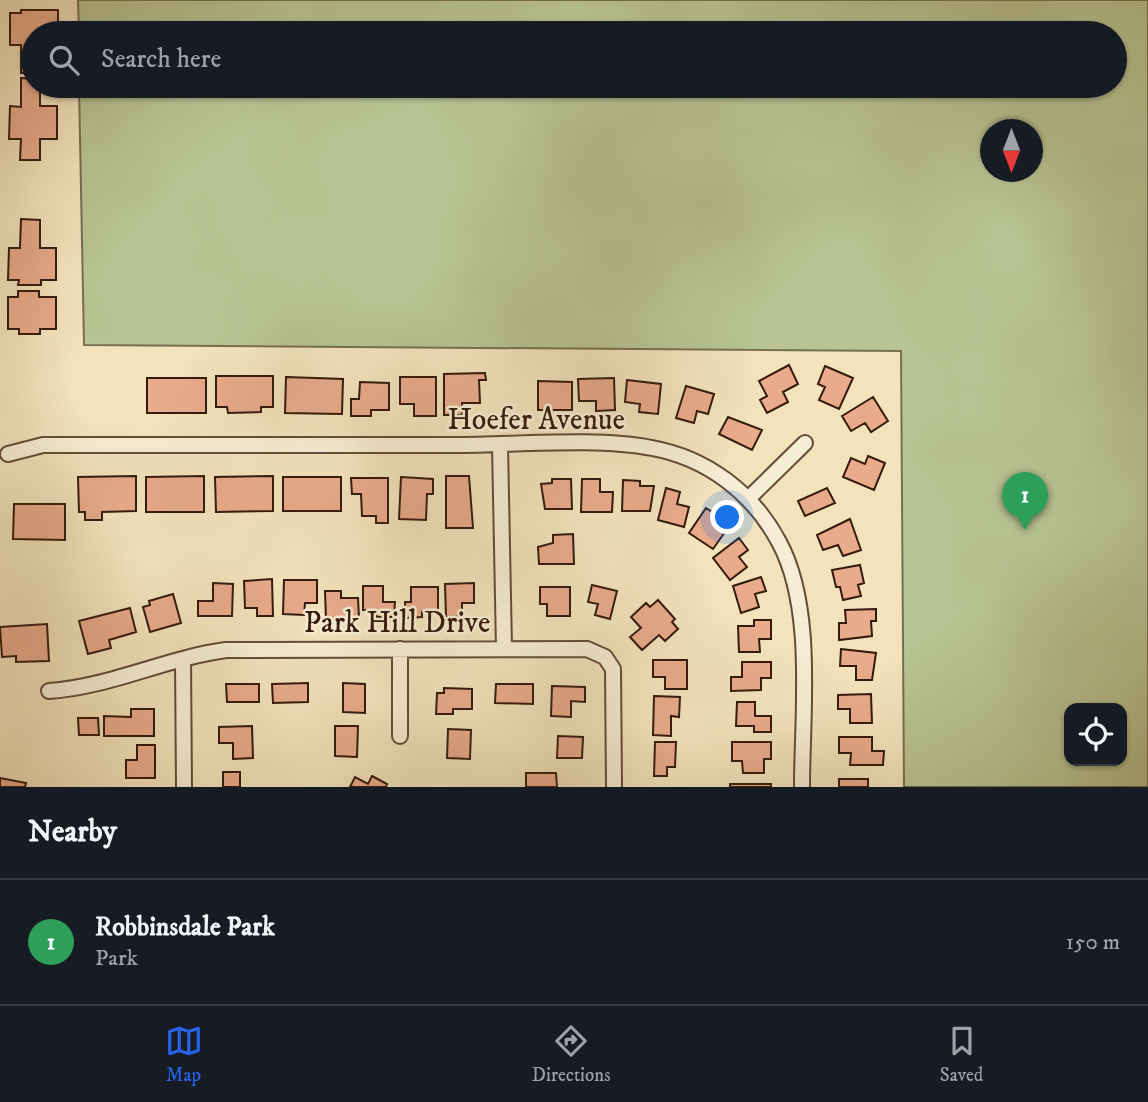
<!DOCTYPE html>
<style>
:root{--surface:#171b24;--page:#242831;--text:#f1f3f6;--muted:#9ea1a6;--line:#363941;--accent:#2563eb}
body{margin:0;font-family:"IM FELL DW Pica",serif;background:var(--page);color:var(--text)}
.controls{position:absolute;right:21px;bottom:21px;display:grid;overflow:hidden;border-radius:14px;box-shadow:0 2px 5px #0004}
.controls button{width:63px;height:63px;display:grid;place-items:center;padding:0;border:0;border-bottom:2px solid var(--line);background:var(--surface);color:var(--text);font:35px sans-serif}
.compass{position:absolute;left:980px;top:119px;width:63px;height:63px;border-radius:50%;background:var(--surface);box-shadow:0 2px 5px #0004;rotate:180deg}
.you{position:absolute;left:728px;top:518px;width:24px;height:24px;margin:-18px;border:5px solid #fff;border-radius:50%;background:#1a73e8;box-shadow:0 0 0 10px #1a73e833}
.badge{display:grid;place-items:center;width:46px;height:46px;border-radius:50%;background:var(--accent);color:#fff;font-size:23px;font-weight:700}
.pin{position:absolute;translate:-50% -58px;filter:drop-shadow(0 2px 4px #0008)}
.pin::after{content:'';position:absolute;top:37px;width:24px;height:21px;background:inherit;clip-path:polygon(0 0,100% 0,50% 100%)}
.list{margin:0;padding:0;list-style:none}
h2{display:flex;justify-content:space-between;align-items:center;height:91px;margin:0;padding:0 28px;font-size:30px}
h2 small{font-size:23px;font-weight:400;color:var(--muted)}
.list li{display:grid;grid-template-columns:46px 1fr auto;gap:21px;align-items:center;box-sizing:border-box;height:126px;padding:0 28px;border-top:2px solid var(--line)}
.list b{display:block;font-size:26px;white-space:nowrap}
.list p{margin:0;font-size:23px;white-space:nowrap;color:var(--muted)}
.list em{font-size:23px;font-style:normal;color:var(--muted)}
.icon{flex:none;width:38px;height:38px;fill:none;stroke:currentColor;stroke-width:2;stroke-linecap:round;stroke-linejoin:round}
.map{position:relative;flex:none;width:1148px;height:787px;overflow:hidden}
.search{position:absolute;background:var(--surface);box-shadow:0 2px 5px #0004;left:21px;right:21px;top:21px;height:77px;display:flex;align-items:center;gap:18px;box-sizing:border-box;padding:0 24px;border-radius:38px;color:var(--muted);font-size:26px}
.sheet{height:217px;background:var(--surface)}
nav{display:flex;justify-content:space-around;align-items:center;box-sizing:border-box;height:98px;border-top:2px solid var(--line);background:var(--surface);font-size:19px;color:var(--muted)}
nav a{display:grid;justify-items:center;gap:4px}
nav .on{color:var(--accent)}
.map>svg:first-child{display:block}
.green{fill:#b8c493;stroke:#766f50;stroke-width:2;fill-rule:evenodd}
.building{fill:#e8ab8c;stroke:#351a0c;stroke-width:2}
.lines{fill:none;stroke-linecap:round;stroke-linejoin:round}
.street-casing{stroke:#644c38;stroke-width:18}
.street{stroke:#f7edd4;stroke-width:14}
.labels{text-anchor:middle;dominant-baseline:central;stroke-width:5;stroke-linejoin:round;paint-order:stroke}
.street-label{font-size:30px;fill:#351a0c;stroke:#f7edd4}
</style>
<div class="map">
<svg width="1148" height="787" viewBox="0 0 1148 787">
<rect width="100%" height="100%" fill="#f2e3bd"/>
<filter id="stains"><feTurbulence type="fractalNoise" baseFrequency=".00286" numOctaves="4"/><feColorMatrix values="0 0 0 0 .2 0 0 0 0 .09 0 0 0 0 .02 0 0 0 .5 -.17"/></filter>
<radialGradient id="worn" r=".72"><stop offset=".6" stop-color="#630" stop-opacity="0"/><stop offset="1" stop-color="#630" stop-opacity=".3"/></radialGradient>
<path class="green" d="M78 0H1148V787H904L901 351 84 345 79 86H1115V33H79ZM990 130H1032V172H990ZM1069 708H1122V761H1069Z"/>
<path class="building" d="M21 10H58V33H33V73H21V45H10V13H21Z
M21 78 33 79V86H40V106H57V139H40V160H20L21 139H9L10 106 21 107Z
M21 219 40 220V248H56V280H41V285H18L19 280H8L9 248H20Z
M18 291H39V297H56V329H40V334H19V329H8V297H18Z
M789 365 798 384 783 392 788 402 767 413 760 400 767 396 759 381Z
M825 366 853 378 839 409 819 400 825 387 818 384Z
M485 373 486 380H479L480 403H462V415H444V374Z
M216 376H273V407H261V412L228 413 227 407H216Z
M286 377 343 379 342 414 285 413Z
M400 377H436V416H414V404H400Z
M147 378H206V413H147Z
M614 378 615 410 596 411V401H579L578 379Z
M627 380 661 384 658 414 639 412 640 404 625 402Z
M538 381 572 382V410H538Z
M360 382 389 383V410H371V416H351V399H359Z
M686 386 714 394 708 414 697 411 694 423 676 418Z
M873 397 888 421 871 432 865 423 851 431 842 416Z
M728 417 762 430 752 450 719 434Z
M868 456 885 463 874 490 843 477 851 458 865 464Z
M136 476V511L102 512V520H85V512H79L78 477Z
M204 476V512H146V477Z
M273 476V511L216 512 215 477Z
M446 476H469L473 528H446Z
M283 477H341V511H283Z
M401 477 433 479V494H427L426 520 399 519Z
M351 478H388V523H376V516H362L361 494H352Z
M552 479H571L572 509H545L541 484 552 483Z
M582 479H600V492H613L612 512H581Z
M623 480 640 481V486H654L650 511H622Z
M666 488 680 492 677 504 689 507 684 527 658 520Z
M827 488 835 503 805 516 798 501Z
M14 504H65V540L13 539Z
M706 508 720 517 716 522 727 529 713 549 689 533Z
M850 519 861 550 843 556 838 545 823 550 817 535Z
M573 534 574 564H539L538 547 553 543V535Z
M739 538 748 550 739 557 747 567 730 580 713 558Z
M860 565 864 583 858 585 861 596 843 600 840 587H836L832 570Z
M761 577 766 591 755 594 759 607 741 613 733 586Z
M272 579 273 616H257V608H245L244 581Z
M284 580H317V603H305L304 615 283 614Z
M213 583 233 584 232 616H198V601H213Z
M474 583V603H462V616L446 617 445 584Z
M592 585 617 591 610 619 595 615 598 604 588 602Z
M363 586H383V602H395L394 617H376L377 610H363Z
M411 587H438V612H422V617L405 618V602H411Z
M540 587H570V616H547V604H540Z
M325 591H341V598H358L359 618 326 619Z
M173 594 181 623 150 632 143 607 150 605 149 601Z
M658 600 675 619 672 622 678 629 665 641 659 635 642 650 630 637 641 628 631 617 646 603 650 607Z
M130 608 136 632 109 640 111 648 88 654 79 621Z
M876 609V621H871L872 636 839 640V623H846L845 610Z
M754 620H771V639H759L760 652H739L738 626H754Z
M47 624 49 661 16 662V656L2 657 0 627Z
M841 649 876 653 872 680H856V666H840Z
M653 660H687V689H665V677H653Z
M742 662H771V678H761V690L731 691V677H742Z
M308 683V702L273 703 272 684Z
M343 683 365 684V713L343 712Z
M226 684H259V702H227Z
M496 684H533V704L495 703Z
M552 686 585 687V702L571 701V717L551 716Z
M444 688 472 689V709H453V714H436L437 693H444Z
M871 694 872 723H850V709H838V695Z
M654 696 680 697 679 717 671 716V736L653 735Z
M737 702H755V716H771V732H754V726H736Z
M131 709H154V736H104V716L131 717Z
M78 718H98L99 735H79Z
M252 726 253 758 233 759V743H219V727Z
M335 726H358L357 757 335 756Z
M448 729 471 730 470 759 447 758Z
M558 736 583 737 582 758H557Z
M839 737H872V751H884L883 765H850L851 753H839Z
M655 742H676L675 767H667V776H654Z
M732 742H771V759H764V773H743L742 761H732Z
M137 745H155V778H126V760H137Z
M223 772H240V787H223Z
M526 773H556L557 787H526Z
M372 776 387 784 386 787H350L355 777 368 784Z
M0 778 26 783 25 787H0Z
M839 779H868V787H839Z
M730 784H771V787H730Z"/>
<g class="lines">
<defs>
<path id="street" d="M500 445 504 648
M8 454 43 445C181 445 319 445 456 445 515 445 596 437 652 448 707 458 753 493 779 542 815 608 802 713 802 787
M749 498 805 443
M400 649V736
M183 660 184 787
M49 691C110 687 166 658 226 650L587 649 605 657 613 669 614 787"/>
</defs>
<use href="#street" class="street-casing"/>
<use href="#street" class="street"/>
</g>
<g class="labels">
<g class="street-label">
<text x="536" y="420">Hoefer Avenue</text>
<text x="397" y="623">Park Hill Drive</text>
</g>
</g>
<rect width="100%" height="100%" filter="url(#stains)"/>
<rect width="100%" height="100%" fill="url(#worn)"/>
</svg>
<div class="controls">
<button><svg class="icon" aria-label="locate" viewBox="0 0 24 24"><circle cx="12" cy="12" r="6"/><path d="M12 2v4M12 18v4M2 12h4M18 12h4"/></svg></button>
</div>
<svg class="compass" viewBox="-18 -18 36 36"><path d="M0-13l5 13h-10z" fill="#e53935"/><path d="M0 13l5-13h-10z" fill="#9ea1a6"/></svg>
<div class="you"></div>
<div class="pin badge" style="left:1025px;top:530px;background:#2e9e5b">1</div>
<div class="search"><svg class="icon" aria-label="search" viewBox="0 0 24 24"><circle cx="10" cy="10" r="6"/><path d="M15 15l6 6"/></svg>Search here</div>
</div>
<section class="sheet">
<h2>Nearby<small></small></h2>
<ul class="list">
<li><span class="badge" style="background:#2e9e5b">1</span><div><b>Robbinsdale Park</b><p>Park</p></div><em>150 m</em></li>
</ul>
</section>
<nav>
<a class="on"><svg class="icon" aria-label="map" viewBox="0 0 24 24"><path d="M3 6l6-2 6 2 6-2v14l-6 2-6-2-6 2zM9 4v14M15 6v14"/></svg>Map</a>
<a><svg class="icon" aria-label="directions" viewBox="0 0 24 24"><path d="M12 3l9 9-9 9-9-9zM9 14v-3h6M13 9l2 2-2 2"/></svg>Directions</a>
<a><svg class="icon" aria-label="saved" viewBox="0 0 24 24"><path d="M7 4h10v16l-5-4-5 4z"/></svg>Saved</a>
</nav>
